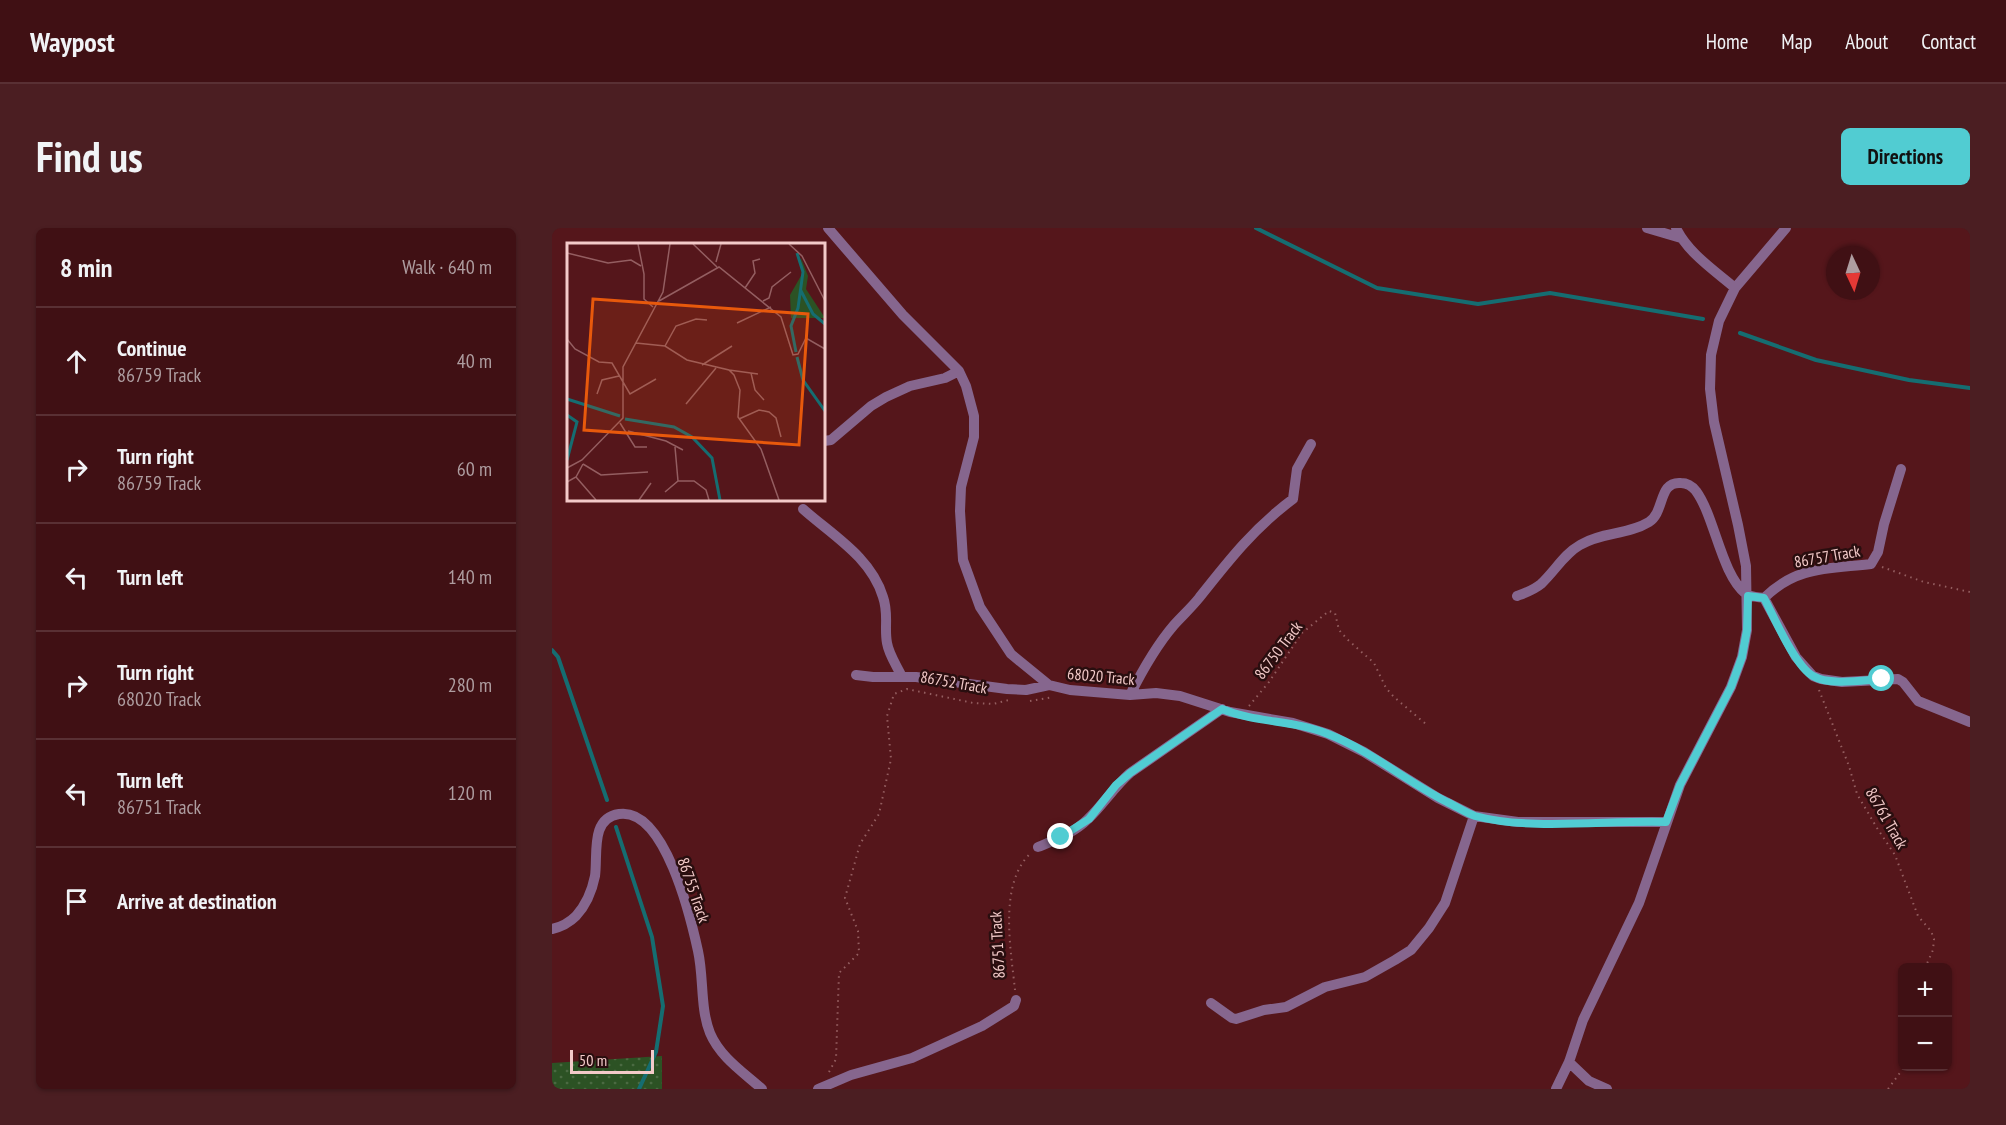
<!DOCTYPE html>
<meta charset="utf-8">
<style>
:root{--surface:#401014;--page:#4b1e22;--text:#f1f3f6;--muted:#ae9da0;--line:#593034;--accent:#51ccd2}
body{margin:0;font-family:"PT Sans Narrow",sans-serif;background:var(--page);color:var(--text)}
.controls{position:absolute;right:18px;bottom:18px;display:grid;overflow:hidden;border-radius:9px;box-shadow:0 2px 4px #0004}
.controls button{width:54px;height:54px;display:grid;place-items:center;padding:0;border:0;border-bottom:2px solid var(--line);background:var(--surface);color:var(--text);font:30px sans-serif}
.compass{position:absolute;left:1274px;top:18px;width:54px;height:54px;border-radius:50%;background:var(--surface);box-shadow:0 2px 4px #0004;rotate:176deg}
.scale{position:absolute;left:18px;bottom:15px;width:84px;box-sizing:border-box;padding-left:6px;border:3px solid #f3cac9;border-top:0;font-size:16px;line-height:21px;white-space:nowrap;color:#f3cac9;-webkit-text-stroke:4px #290e0f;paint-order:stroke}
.stop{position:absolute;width:18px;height:18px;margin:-14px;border:4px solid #51ccd2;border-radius:50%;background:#fff}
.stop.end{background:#51ccd2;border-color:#fff;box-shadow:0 2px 6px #0008}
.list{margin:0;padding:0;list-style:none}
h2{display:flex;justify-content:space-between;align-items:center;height:78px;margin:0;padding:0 24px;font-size:26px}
h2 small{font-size:20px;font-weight:400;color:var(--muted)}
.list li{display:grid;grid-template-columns:39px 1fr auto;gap:18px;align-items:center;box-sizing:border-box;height:108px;padding:0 24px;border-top:2px solid var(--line)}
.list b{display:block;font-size:22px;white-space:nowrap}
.list p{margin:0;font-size:20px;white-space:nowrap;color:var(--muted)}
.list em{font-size:20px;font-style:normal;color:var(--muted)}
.icon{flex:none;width:33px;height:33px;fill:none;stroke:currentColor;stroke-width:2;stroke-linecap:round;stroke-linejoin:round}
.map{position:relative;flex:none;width:1418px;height:861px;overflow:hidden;border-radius:9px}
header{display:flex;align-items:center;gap:36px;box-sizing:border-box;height:84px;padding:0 30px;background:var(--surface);border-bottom:2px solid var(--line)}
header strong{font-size:28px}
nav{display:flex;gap:33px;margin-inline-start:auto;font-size:21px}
.intro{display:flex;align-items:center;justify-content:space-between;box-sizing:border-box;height:144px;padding:0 36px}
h1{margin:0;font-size:42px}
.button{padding:15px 27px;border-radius:9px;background:var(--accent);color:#111;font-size:21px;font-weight:700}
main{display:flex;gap:36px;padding:0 36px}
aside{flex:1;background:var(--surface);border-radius:9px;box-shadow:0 2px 4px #0004}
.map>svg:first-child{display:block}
.grass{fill:url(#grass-dots)}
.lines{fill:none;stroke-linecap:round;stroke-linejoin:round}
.stream{stroke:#156d71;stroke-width:4}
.path{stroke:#945e60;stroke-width:2;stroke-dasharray:1.5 4.5;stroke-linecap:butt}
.minor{stroke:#86668e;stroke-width:10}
.route{stroke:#51ccd2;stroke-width:8}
.labels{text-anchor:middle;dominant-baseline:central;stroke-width:5;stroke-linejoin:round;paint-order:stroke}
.street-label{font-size:16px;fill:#f3cac9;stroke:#290e0f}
.inset-river{fill:none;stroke:#156d71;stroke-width:3}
.inset-road{fill:none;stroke:#945e61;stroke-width:1.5}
.view{fill:#e8590c;fill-opacity:0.15;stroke:#e8590c;stroke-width:3}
.inset-edge{fill:none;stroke:#f3cac9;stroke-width:3}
</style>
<header>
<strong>Waypost</strong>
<nav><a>Home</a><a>Map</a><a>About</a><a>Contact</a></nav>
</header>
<div class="intro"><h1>Find us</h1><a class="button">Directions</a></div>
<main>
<aside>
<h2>8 min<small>Walk · 640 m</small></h2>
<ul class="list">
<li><svg class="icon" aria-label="ahead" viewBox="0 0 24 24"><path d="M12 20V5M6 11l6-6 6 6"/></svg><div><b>Continue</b><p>86759 Track</p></div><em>40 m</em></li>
<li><svg class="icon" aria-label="right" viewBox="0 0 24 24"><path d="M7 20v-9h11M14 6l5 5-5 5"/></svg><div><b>Turn right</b><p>86759 Track</p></div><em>60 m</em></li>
<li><svg class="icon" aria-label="left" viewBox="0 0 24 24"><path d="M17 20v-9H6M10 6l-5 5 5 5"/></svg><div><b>Turn left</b></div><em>140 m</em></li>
<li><svg class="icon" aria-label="right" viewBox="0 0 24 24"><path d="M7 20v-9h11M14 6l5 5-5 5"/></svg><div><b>Turn right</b><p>68020 Track</p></div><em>280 m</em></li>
<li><svg class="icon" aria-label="left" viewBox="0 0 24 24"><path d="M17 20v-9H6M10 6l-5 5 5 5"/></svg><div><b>Turn left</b><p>86751 Track</p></div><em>120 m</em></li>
<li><svg class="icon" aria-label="arrive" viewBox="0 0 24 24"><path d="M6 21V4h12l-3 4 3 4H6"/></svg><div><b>Arrive at destination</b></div></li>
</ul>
</aside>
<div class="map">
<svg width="1418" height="861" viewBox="0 0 1418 861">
<defs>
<pattern id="grass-dots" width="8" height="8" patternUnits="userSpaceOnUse" patternTransform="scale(1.5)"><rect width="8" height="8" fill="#2c5224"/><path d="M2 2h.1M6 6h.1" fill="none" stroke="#4b6a42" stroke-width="1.8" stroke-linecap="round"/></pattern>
</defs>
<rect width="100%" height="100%" fill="#55161b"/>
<path class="grass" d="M110 828V861H0V835Z"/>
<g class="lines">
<path class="stream" d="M704 0 825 60 926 76 998 65 1151 91
M1188 105 1264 132 1357 152 1418 160
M0 422 6 429 55 572
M64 599 100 709 111 778 104 824 87 861"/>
<path class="path" d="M1330 339 1372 354 1418 364
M1267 462 1297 538 1305 566 1325 600 1343 627 1366 688 1379 703 1382 711 1381 722 1373 740
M478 473 501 469
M697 478 717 454 750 405 777 383 783 385 787 402 795 411 822 435 834 460 842 469 875 497
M463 762C459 722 446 655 479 625
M277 844 284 831 287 745 307 725 306 703 293 670 308 616 327 586 339 531 335 488 342 466 355 461 421 475 441 476 457 472
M1336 861 1353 838"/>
<path class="minor" d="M276 0 351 87 407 143 414 158 422 188V209L409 259 408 283 411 332 428 379 459 426 497 457 518 462 578 467 604 465 628 468 678 484 741 495 776 506 812 524 886 570 922 588 966 594H1114
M1095 0 1129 10
M1124 0C1136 25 1162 42 1183 60
M272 213 279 212 319 178 334 169 358 158 393 150 407 143
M251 281C280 307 319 329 331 369 337 386 332 399 335 415 337 427 345 438 350 449
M965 368C973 365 982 362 989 356 1003 343 1012 326 1028 317 1049 304 1076 307 1097 294 1113 284 1106 253 1129 255 1136 255 1140 258 1144 263 1163 289 1169 346 1194 366 1199 369 1206 369 1212 370L1244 429 1261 448 1269 451 1290 454 1346 451 1351 454 1366 473 1418 494
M1212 370C1244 338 1276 341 1319 336L1326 324 1332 296 1349 241
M304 447 321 449H364L455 461 474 462 497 457
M578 467C590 443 604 418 622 397 630 388 639 380 647 370 677 332 702 300 741 271L745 241 759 216
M486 619C503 612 522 605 536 591 551 577 562 559 578 545L670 481
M0 701C9 699 17 695 24 688 34 677 40 663 43 648 46 627 38 590 67 586 113 579 139 691 146 723 152 750 148 780 158 805 168 829 191 844 210 861
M659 775 680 790 684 791 712 782 734 779 773 759 813 749 843 732 859 722 877 700 893 675 922 588
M1017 834 1037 853 1055 861
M266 861 299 847 360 830 430 798 462 778 464 772
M1004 861 1017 834 1031 792 1087 675 1128 557 1179 459 1190 429 1195 402 1194 338 1186 297 1162 194 1158 161 1159 127 1167 93 1183 60 1234 0"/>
</g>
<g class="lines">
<path class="route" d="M509 609 537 591 564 557 578 545 670 481C704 495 742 492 776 506 819 523 854 553 895 574 904 578 914 585 923 588 979 603 1055 592 1114 594L1128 557 1179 459 1190 429 1195 402 1196 368 1212 370C1222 389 1243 438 1261 448 1277 458 1312 452 1330 451"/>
</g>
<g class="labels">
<g class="street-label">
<text transform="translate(1275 328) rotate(-10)">86757 Track</text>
<text transform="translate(726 422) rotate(-53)">86750 Track</text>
<text transform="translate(549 448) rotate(5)">68020 Track</text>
<text transform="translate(402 454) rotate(10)">86752 Track</text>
<text transform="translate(1335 590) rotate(60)">86761 Track</text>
<text transform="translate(142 662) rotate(71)">86755 Track</text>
<text transform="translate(445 717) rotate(-93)">86751 Track</text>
</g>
</g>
<g transform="translate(15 15)">
<rect width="258" height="258" fill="#55161b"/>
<path d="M234 15 241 33 239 46 258 75H224L223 52 235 31Z" fill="#2c5224"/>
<path class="inset-river" d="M233 46 246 71 258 81M229 109 224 83 231 65 236 29 230 10M230 114 236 137 258 168M0 156 53 173M0 172 10 179 0 217M58 176 107 184 125 194 145 215 153 257"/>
<path class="inset-road" d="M71 1 77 31V56L86 64M126 1 150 24M222 1 235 13 258 58M0 10 41 20 64 17 74 23M149 19 154 1M178 45 188 30 186 18 193 16M92 58 152 24 214 74 226 112 231 111 239 95 258 106M196 58 202 55 205 44 224 29M170 80 204 64M0 96 8 106 32 119 45 120 63 151 89 136M69 100 98 103 120 117 162 127 167 132 173 147 171 174 194 206 212 257M98 103 109 83 129 76 140 77M135 122 165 103M162 127 191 131M184 130 188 147 197 157M30 151 35 137 52 133M119 161 149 125M172 176 192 167 202 169 209 175 214 194M53 180 68 204H80M61 188 99 198 116 207M108 204 111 238M16 221 34 232 81 229M0 225 15 217 56 175V124L96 49 103 1M9 234 29 257M0 239 9 234 16 221M98 249 111 238H127L139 247 142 257M72 257 84 240"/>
<path class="view" d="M26 56 241 71 232 202 17 187Z"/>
<rect width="258" height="258" class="inset-edge"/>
</g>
</svg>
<div class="controls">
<button>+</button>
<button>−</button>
</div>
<svg class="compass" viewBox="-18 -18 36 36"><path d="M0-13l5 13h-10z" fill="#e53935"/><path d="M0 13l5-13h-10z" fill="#ae9da0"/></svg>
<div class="scale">50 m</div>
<div class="stop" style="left:1330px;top:451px"></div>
<div class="stop end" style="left:509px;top:609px"></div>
</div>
</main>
